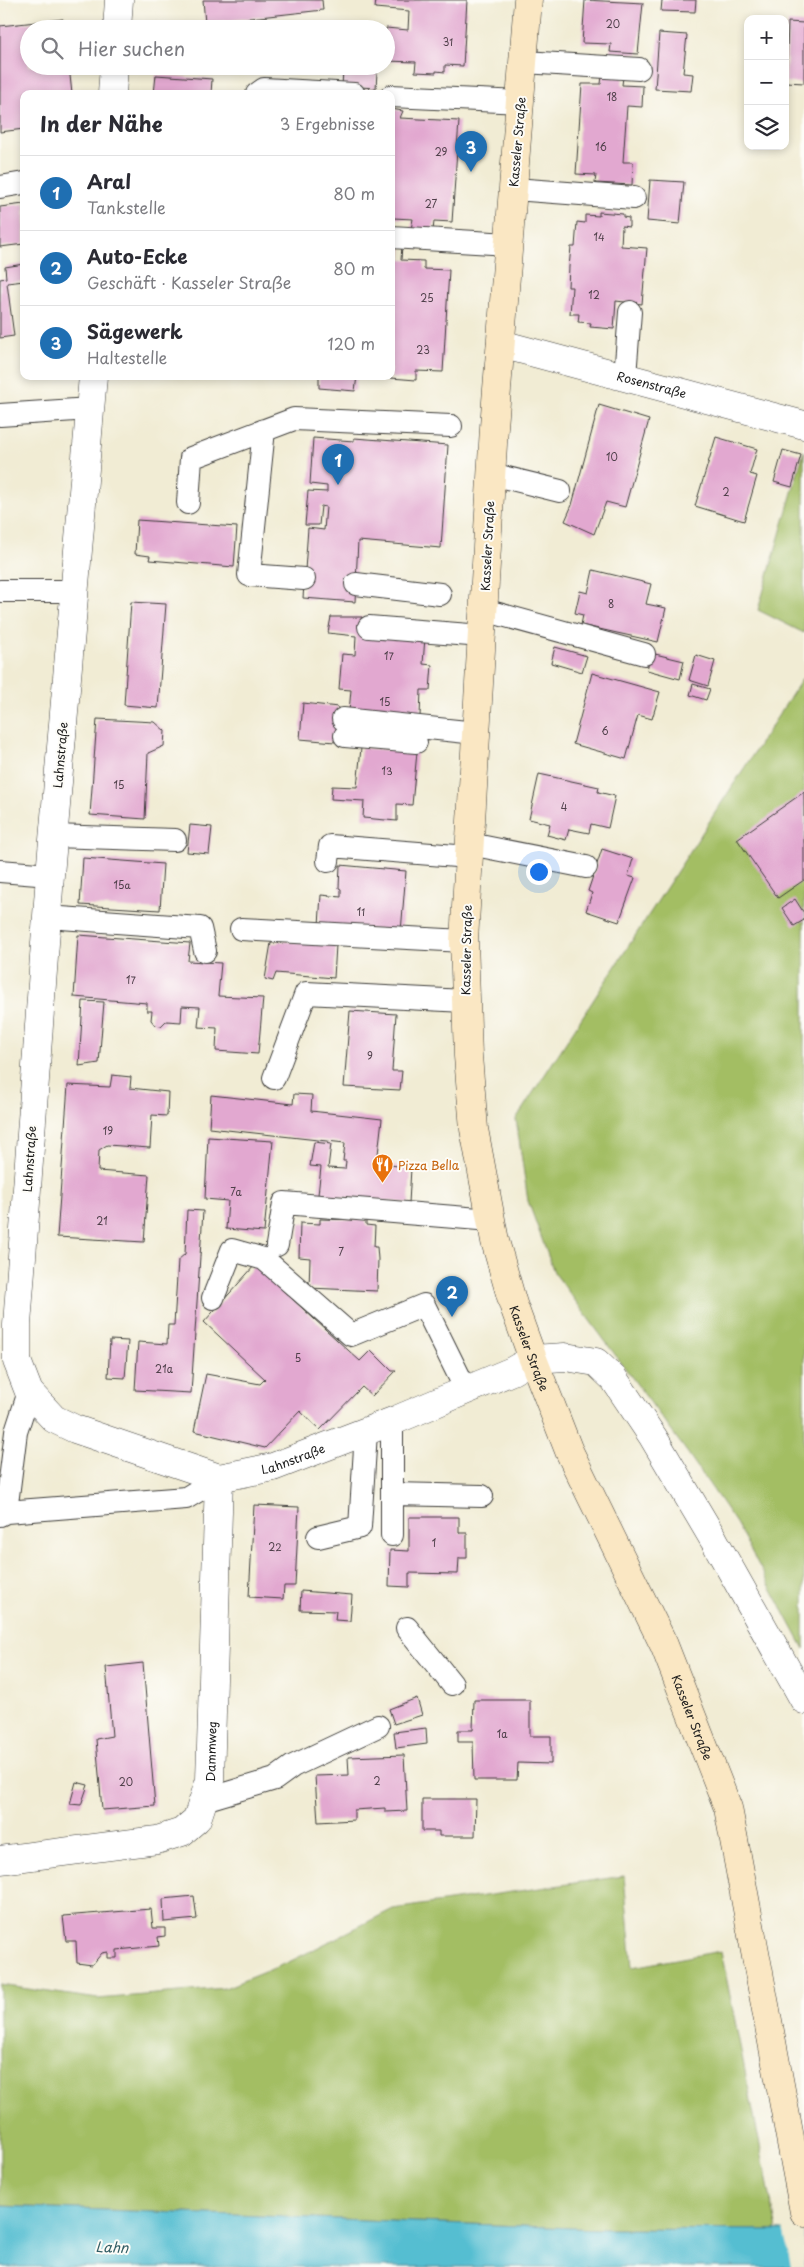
<!DOCTYPE html>
<html lang="de">
<meta charset="utf-8">
<style>
:root{--surface:#fff;--page:#f7f7f7;--text:#2b2b33;--muted:#7c7c81;--line:#e1e1e2;--accent:#1f6fb2}
body{margin:0;font-family:"Playpen Sans",sans-serif;background:var(--page);color:var(--text)}
.controls{position:absolute;right:15px;top:15px;display:grid;overflow:hidden;border-radius:10px;box-shadow:0 2px 8px #0003}
.controls button{width:45px;height:45px;display:grid;place-items:center;padding:0;border:0;border-bottom:1px solid var(--line);background:var(--surface);color:var(--text);font:25px sans-serif}
.you{position:absolute;left:538px;top:871px;width:18px;height:18px;margin:-12px;border:4px solid #fff;border-radius:50%;background:#1a73e8;box-shadow:0 0 0 8px #1a73e833}
.badge{display:grid;place-items:center;width:32px;height:32px;border-radius:50%;background:var(--accent);color:#fff;font-size:16px;font-weight:700}
.pin{position:absolute;translate:-50% -41px;filter:drop-shadow(0 1px 2px #0008)}
.pin::after{content:'';position:absolute;top:26px;width:18px;height:15px;background:inherit;clip-path:polygon(0 0,100% 0,50% 100%)}
.list{margin:0;padding:0;list-style:none}
h2{display:flex;justify-content:space-between;align-items:center;height:65px;margin:0;padding:0 20px;font-size:21px}
h2 small{font-size:16px;font-weight:400;color:var(--muted)}
.list li{display:grid;grid-template-columns:32px 1fr auto;gap:15px;align-items:center;box-sizing:border-box;height:75px;padding:0 20px;border-top:1px solid var(--line)}
.list b{display:block;font-size:19px;white-space:nowrap}
.list p{margin:0;font-size:16px;white-space:nowrap;color:var(--muted)}
.list em{font-size:16px;font-style:normal;color:var(--muted)}
.icon{flex:none;width:28px;height:28px;fill:none;stroke:currentColor;stroke-width:2;stroke-linecap:round;stroke-linejoin:round}
.map{position:relative;flex:none;width:804px;height:2267px;overflow:hidden}
.search{position:absolute;background:var(--surface);box-shadow:0 2px 8px #0003;left:20px;top:20px;width:375px;height:55px;display:flex;align-items:center;gap:12px;box-sizing:border-box;padding:0 18px;border-radius:28px;color:var(--muted);font-size:19px}
.panel{position:absolute;background:var(--surface);box-shadow:0 2px 8px #0003;left:20px;top:90px;width:375px;height:290px;border-radius:10px}
.map>svg:first-child{display:block}
.green{fill:#a3be64;stroke:#606d40}
.water{fill:#54bed1;stroke:#386d76}
.pier{fill:#f1ecd4}
.building{fill:#e2a8d0}
.lines{fill:none;stroke-linecap:round;stroke-linejoin:round}
.lane-casing{stroke:#3c3b38;stroke-width:24}
.street-casing{stroke:#3c3b38;stroke-width:29}
.secondary-casing{stroke:#3c3b38;stroke-width:29}
.lane{stroke:#fff;stroke-width:22}
.street{stroke:#fff;stroke-width:28}
.secondary{stroke:#fae7c3;stroke-width:28}
.labels{text-anchor:middle;dominant-baseline:central;stroke-width:4;stroke-linejoin:round;paint-order:stroke}
.number-label{font-size:10px;fill:#4e3f49}
.street-label{font-size:12px;fill:#1c1c1c;stroke:#fdfcf7}
.food-label{font-size:12px;fill:#c56008;stroke:#fdfcf7;text-anchor:start}
.water-label{font-size:14px;font-style:italic;fill:#325d64;stroke:#fdfcf7}
</style>
<div class="map">
<svg width="804" height="2267" viewBox="0 0 804 2267">
<rect width="100%" height="100%" fill="#fdfcf7"/>
<filter id="ink" filterUnits="userSpaceOnUse"><feTurbulence type="fractalNoise" baseFrequency=".02" numOctaves="2"/><feDisplacementMap in="SourceGraphic" scale="10" xChannelSelector="R" yChannelSelector="G"/><feConvolveMatrix kernelMatrix="1 2 1 2 8 2 1 2 1" color-interpolation-filters="sRGB"/></filter>
<filter id="wash" filterUnits="userSpaceOnUse"><feTurbulence type="fractalNoise" baseFrequency=".0096" numOctaves="4" result="noise"/><feDisplacementMap in="SourceGraphic" scale="20" xChannelSelector="R" yChannelSelector="G"/><feGaussianBlur stdDeviation="1.12" result="paint"/><feColorMatrix in="noise" values="0 0 0 0 0 0 0 0 0 0 0 0 0 0 0 0 0 1.4 0 .05"/><feComposite in="paint" operator="in"/></filter>
<g filter="url(#wash)">
<rect width="100%" height="100%" fill="#f1ecd4"/>
<path class="green" d="M804 451V633L758 610Z
M804 676V1649L736 1523 687 1452 554 1272 528 1201 516 1119Z
M624 1876 632 1967 721 1951 777 2230 598 2229 0 2206V1985L98 1999 225 1988 289 1962 393 1909Z"/>
<path class="water" d="M0 2206 598 2229 804 2230V2267H0Z"/>
<path class="pier" d="M783 2227H804V2267H791Z"/>
<g id="blocks">
<path class="building" d="M203 0H322L323 10 205 23Z
M376 0H467L463 66 445 65V72L436 71V73L415 72 416 62 386 61V28L408 30 409 11 375 8Z
M585 0 643 3 638 54 610 52 611 44 582 43Z
M662 0H696L695 12 661 11Z
M63 19 64 29H29V66H69L72 94H24V129L0 132V26Z
M788 22 804 23V83L786 82Z
M659 33 687 35 683 73 693 74 691 91 655 89Z
M343 70 377 72 376 88 342 86Z
M156 75 212 79 211 94H154Z
M602 76 623 77 622 85 643 86 642 107 627 106 623 162H633L632 185 595 183 596 175 576 174 582 84H601Z
M391 109 403 111 400 118 459 121 452 222 434 221 433 231 411 229 413 219 393 218Z
M650 180 684 182 680 224 647 221Z
M24 204V244L0 247V207Z
M599 212 623 214V217L629 218V227L622 226 621 246 647 248 642 304 616 301 614 329 590 327 591 323 578 322 579 314H570L572 287H568L569 267 571 247H575L577 222 585 223V215L599 216Z
M391 244 402 245 401 260 424 261V269L449 270 443 372 416 371V380L391 378Z
M24 264V281L7 283 14 336 0 338V279L6 278 5 267Z
M319 376H357L355 391 319 388Z
M599 405 649 420 625 507 606 502 594 534 565 521 572 505Z
M716 437 757 449 750 474 757 476 744 521 695 506Z
M313 438 354 441V438L448 445 441 548 358 541 355 602 303 598 308 528 324 530 326 507 321 506 319 525H305L308 491 327 492V486L310 484Z
M783 450 801 455 792 487 774 482Z
M137 520 237 527 234 567 149 560 150 556 135 554Z
M593 570 651 584 646 604 666 608 658 642 581 625 583 615 575 613 580 591 588 593Z
M131 602 166 604 158 708 124 705Z
M331 617H362L360 631 425 637 423 664 432 665 430 690H421L420 717 349 712 351 690 339 689 342 654 355 655 356 636 328 633Z
M555 647 587 656 582 672 551 663Z
M651 653 684 661 680 679 647 670Z
M696 655 715 661 708 686 689 680Z
M592 673 660 692 652 719 638 715 626 759 573 744Z
M693 684 710 689 706 700 690 695Z
M303 703 338 707 335 742 300 739Z
M97 719 155 722 165 731 164 746 148 753 145 819 90 815Z
M361 748 417 752 412 805 397 804V821L363 818 364 801 331 799 332 786 357 787Z
M539 774 599 787 598 792 615 796 608 828 591 824 589 833 569 829 566 840 547 835 550 824 529 819Z
M804 792V880L778 898 737 839Z
M190 825 212 827 209 854 187 852Z
M602 849 633 859 628 876 635 878 619 922 586 911 592 893 588 891Z
M83 858 163 864 160 910 80 905Z
M340 865 406 871 401 932 319 925 321 895 341 897V889L339 888Z
M795 899 804 913V920L794 926 782 908Z
M78 935 190 943 188 961 221 963 218 996 263 998 258 1054 216 1051 217 1028 198 1027 200 1007 182 1006 181 1022 166 1021 161 1026 155 1025 151 1020 152 1011H147V1003L74 997Z
M278 941 336 945 334 978 276 973 273 981 265 979 271 943H278Z
M83 1001 104 1002 99 1063 79 1066Z
M350 1011 396 1014 392 1071H402L400 1090 344 1087Z
M112 1075 131 1077 130 1088 168 1092 167 1116 152 1115 150 1148 107 1145 99 1150 98 1171 149 1175 144 1242 57 1237 68 1085 110 1087Z
M294 1094 312 1095 311 1111 382 1119 377 1163 411 1168 409 1203 318 1195 321 1167 310 1166 314 1142 331 1144 328 1168 345 1169 346 1161H343L345 1143 209 1128 211 1095 293 1104Z
M208 1137 273 1141 264 1232 226 1229 228 1201 205 1199Z
M187 1210 203 1211 191 1393 135 1390 138 1342 167 1344 168 1325H174L178 1260 185 1254Z
M320 1219 366 1220V1225L375 1226 374 1247H377L378 1259 377 1291 309 1288 310 1258 299 1257 300 1223 320 1224Z
M255 1265 360 1361 371 1350 392 1371H396L372 1396 362 1387 320 1430 300 1411 265 1448 194 1431 206 1374 260 1384 265 1379 204 1322Z
M110 1340 128 1341 125 1378 108 1377Z
M254 1505 299 1507 295 1586H284L283 1599 249 1597Z
M409 1517H459V1533H467V1558H459L458 1574 409 1573V1587L389 1586 390 1550 409 1551Z
M301 1591 352 1595 350 1621 335 1620 336 1611 300 1610Z
M143 1663 155 1806 102 1810 96 1739 112 1736 106 1667Z
M417 1698 422 1715 394 1724 389 1709Z
M474 1700H530V1736H551V1764L518 1763 517 1780H474L473 1742H458V1730H473Z
M426 1728 427 1744 396 1748 394 1732Z
M404 1755 407 1811 385 1812V1808L354 1810V1820L318 1822 315 1776 349 1775 348 1757Z
M76 1782 88 1785 81 1805 70 1804Z
M422 1799H476L475 1836H439V1831H422Z
M194 1896 197 1919 164 1922 163 1899Z
M151 1909 153 1928H165V1936L158 1937 159 1946 117 1950V1958H108V1952L102 1953 92 1965 77 1963 76 1941H66L63 1916Z"/>
</g>
</g>
<g filter="url(#ink)">
<use href="#blocks" fill-opacity="0" stroke="#3c3b38" stroke-width="1"/>
<g class="lines">
<defs>
<path id="lane" d="M524 62 639 69
M257 94 264 89 354 94
M391 96 520 102
M0 187 24 183
M514 189 634 198
M391 237 509 244
M625 376 630 312
M0 415 90 409
M264 430 249 575 304 579
M491 474 560 491
M188 503 191 458 294 419 451 426
M356 584 440 594
M0 591H74
M484 610 644 654
M369 627 482 636
M343 719 476 733
M345 736 416 742
M53 836 175 840
M470 844 586 867
M328 861 330 846 469 857
M0 871 50 875
M47 917 200 928 205 951
M241 929 464 941
M274 1078 306 993 465 1001
M277 1245 284 1203 491 1220
M213 1298 232 1250 264 1259 351 1335 424 1305 466 1390
M392 1421V1535
M393 1494 482 1496
M6 1512 16 1432 29 1392
M0 1515 6 1512 186 1498 219 1478
M318 1537 360 1527 366 1432
M407 1628 452 1684
M204 1800 275 1779 293 1766 378 1726"/>
<g id="street">
<path d="M117 29 119 0"/>
<path d="M112 94 114 66"/>
<path id="s1" d="M501 344 804 425"/>
<path id="s2" d="M93 376 50 875 17 1325V1361L29 1392 54 1419 75 1429 219 1478 273 1467 398 1419 512 1371 533 1359 565 1357 596 1362 614 1379 653 1437 714 1540 804 1700"/>
<path id="s3" d="M0 1860 157 1840 182 1832 197 1819 210 1780 219 1478"/>
</g>
<g id="secondary">
<path id="s4" d="M528 0 494 427 464 941 468 1056 474 1129 495 1241 513 1304 533 1359 569 1451 664 1645 728 1808 804 2212"/>
</g>
</defs>
<use href="#lane" class="lane-casing"/>
<use href="#street" class="street-casing"/>
<use href="#secondary" class="secondary-casing"/>
<use href="#lane" class="lane"/>
<use href="#street" class="street"/>
<use href="#secondary" class="secondary"/>
</g>
</g>
<defs>
<symbol id="restaurant-pin" viewBox="-11 -11 22 30"><path d="M0 17L-7.5 6A9.5 9.5 0 1 1 7.5 6Z" fill="#e8710a" stroke="#fdfcf7"/><path d="M-5-6h1v4h1v-4h1v4h1v-4h1v5L-1.5 .5V6h-2V.5L-5-1ZM5-6V6H3V1.5H1.5Q1.5-4 5-6Z" fill="#fff"/></symbol>
</defs>
<g fill-rule="evenodd">
<use href="#restaurant-pin" x="370" y="1152" width="25" height="34"/>
</g>
<g class="labels">
<g class="number-label">
<text x="613" y="23">20</text>
<text x="448" y="41">31</text>
<text x="612" y="96">18</text>
<text x="601" y="146">16</text>
<text x="441" y="151">29</text>
<text x="431" y="203">27</text>
<text x="599" y="236">14</text>
<text x="594" y="294">12</text>
<text x="427" y="297">25</text>
<text x="423" y="349">23</text>
<text x="612" y="456">10</text>
<text x="726" y="491">2</text>
<text x="611" y="603">8</text>
<text x="389" y="655">17</text>
<text x="385" y="701">15</text>
<text x="605" y="730">6</text>
<text x="387" y="770">13</text>
<text x="119" y="784">15</text>
<text x="564" y="806">4</text>
<text x="122" y="884">15a</text>
<text x="361" y="911">11</text>
<text x="131" y="979">17</text>
<text x="370" y="1055">9</text>
<text x="108" y="1130">19</text>
<text x="236" y="1191">7a</text>
<text x="102" y="1220">21</text>
<text x="341" y="1251">7</text>
<text x="298" y="1357">5</text>
<text x="164" y="1368">21a</text>
<text x="434" y="1542">1</text>
<text x="275" y="1546">22</text>
<text x="502" y="1733">1a</text>
<text x="377" y="1780">2</text>
<text x="126" y="1781">20</text>
</g>
<g class="street-label">
<text transform="translate(517 142) rotate(-85)">Kasseler Straße</text>
<text stroke="none"><textPath href="#s1" startOffset="156">Rosenstraße</textPath></text>
<text transform="translate(487 546) rotate(-87)">Kasseler Straße</text>
<text transform="translate(60 755) rotate(-85)">Lahnstraße</text>
<text transform="translate(466 950) rotate(-89)">Kasseler Straße</text>
<text transform="translate(29 1159) rotate(-86)">Lahnstraße</text>
<text stroke="none"><textPath href="#s4" startOffset="1358">Kasseler Straße</textPath></text>
<text stroke="none"><textPath href="#s2" startOffset="1310">Lahnstraße</textPath></text>
<text stroke="none"><textPath href="#s4" startOffset="1762">Kasseler Straße</textPath></text>
<text stroke="none"><textPath href="#s3" startOffset="274">Dammweg</textPath></text>
</g>
<g class="food-label">
<text x="398" y="1165">Pizza Bella</text>
</g>
<g class="water-label">
<text transform="translate(112 2247) rotate(2)">Lahn</text>
</g>
</g>
</svg>
<div class="controls">
<button>+</button>
<button>−</button>
<button><svg class="icon" aria-label="layers" viewBox="0 0 24 24"><path d="M12 4l9 5-9 5-9-5zM3 14l9 5 9-5"/></svg></button>
</div>
<div class="you"></div>
<div class="pin badge" style="left:338px;top:485px">1</div>
<div class="pin badge" style="left:452px;top:1317px">2</div>
<div class="pin badge" style="left:471px;top:172px">3</div>
<div class="search"><svg class="icon" aria-label="search" viewBox="0 0 24 24"><circle cx="10" cy="10" r="6"/><path d="M15 15l6 6"/></svg>Hier suchen</div>
<section class="panel">
<h2>In der Nähe<small>3 Ergebnisse</small></h2>
<ul class="list">
<li><span class="badge">1</span><div><b>Aral</b><p>Tankstelle</p></div><em>80 m</em></li>
<li><span class="badge">2</span><div><b>Auto-Ecke</b><p>Geschäft · Kasseler Straße</p></div><em>80 m</em></li>
<li><span class="badge">3</span><div><b>Sägewerk</b><p>Haltestelle</p></div><em>120 m</em></li>
</ul>
</section>
</div>
